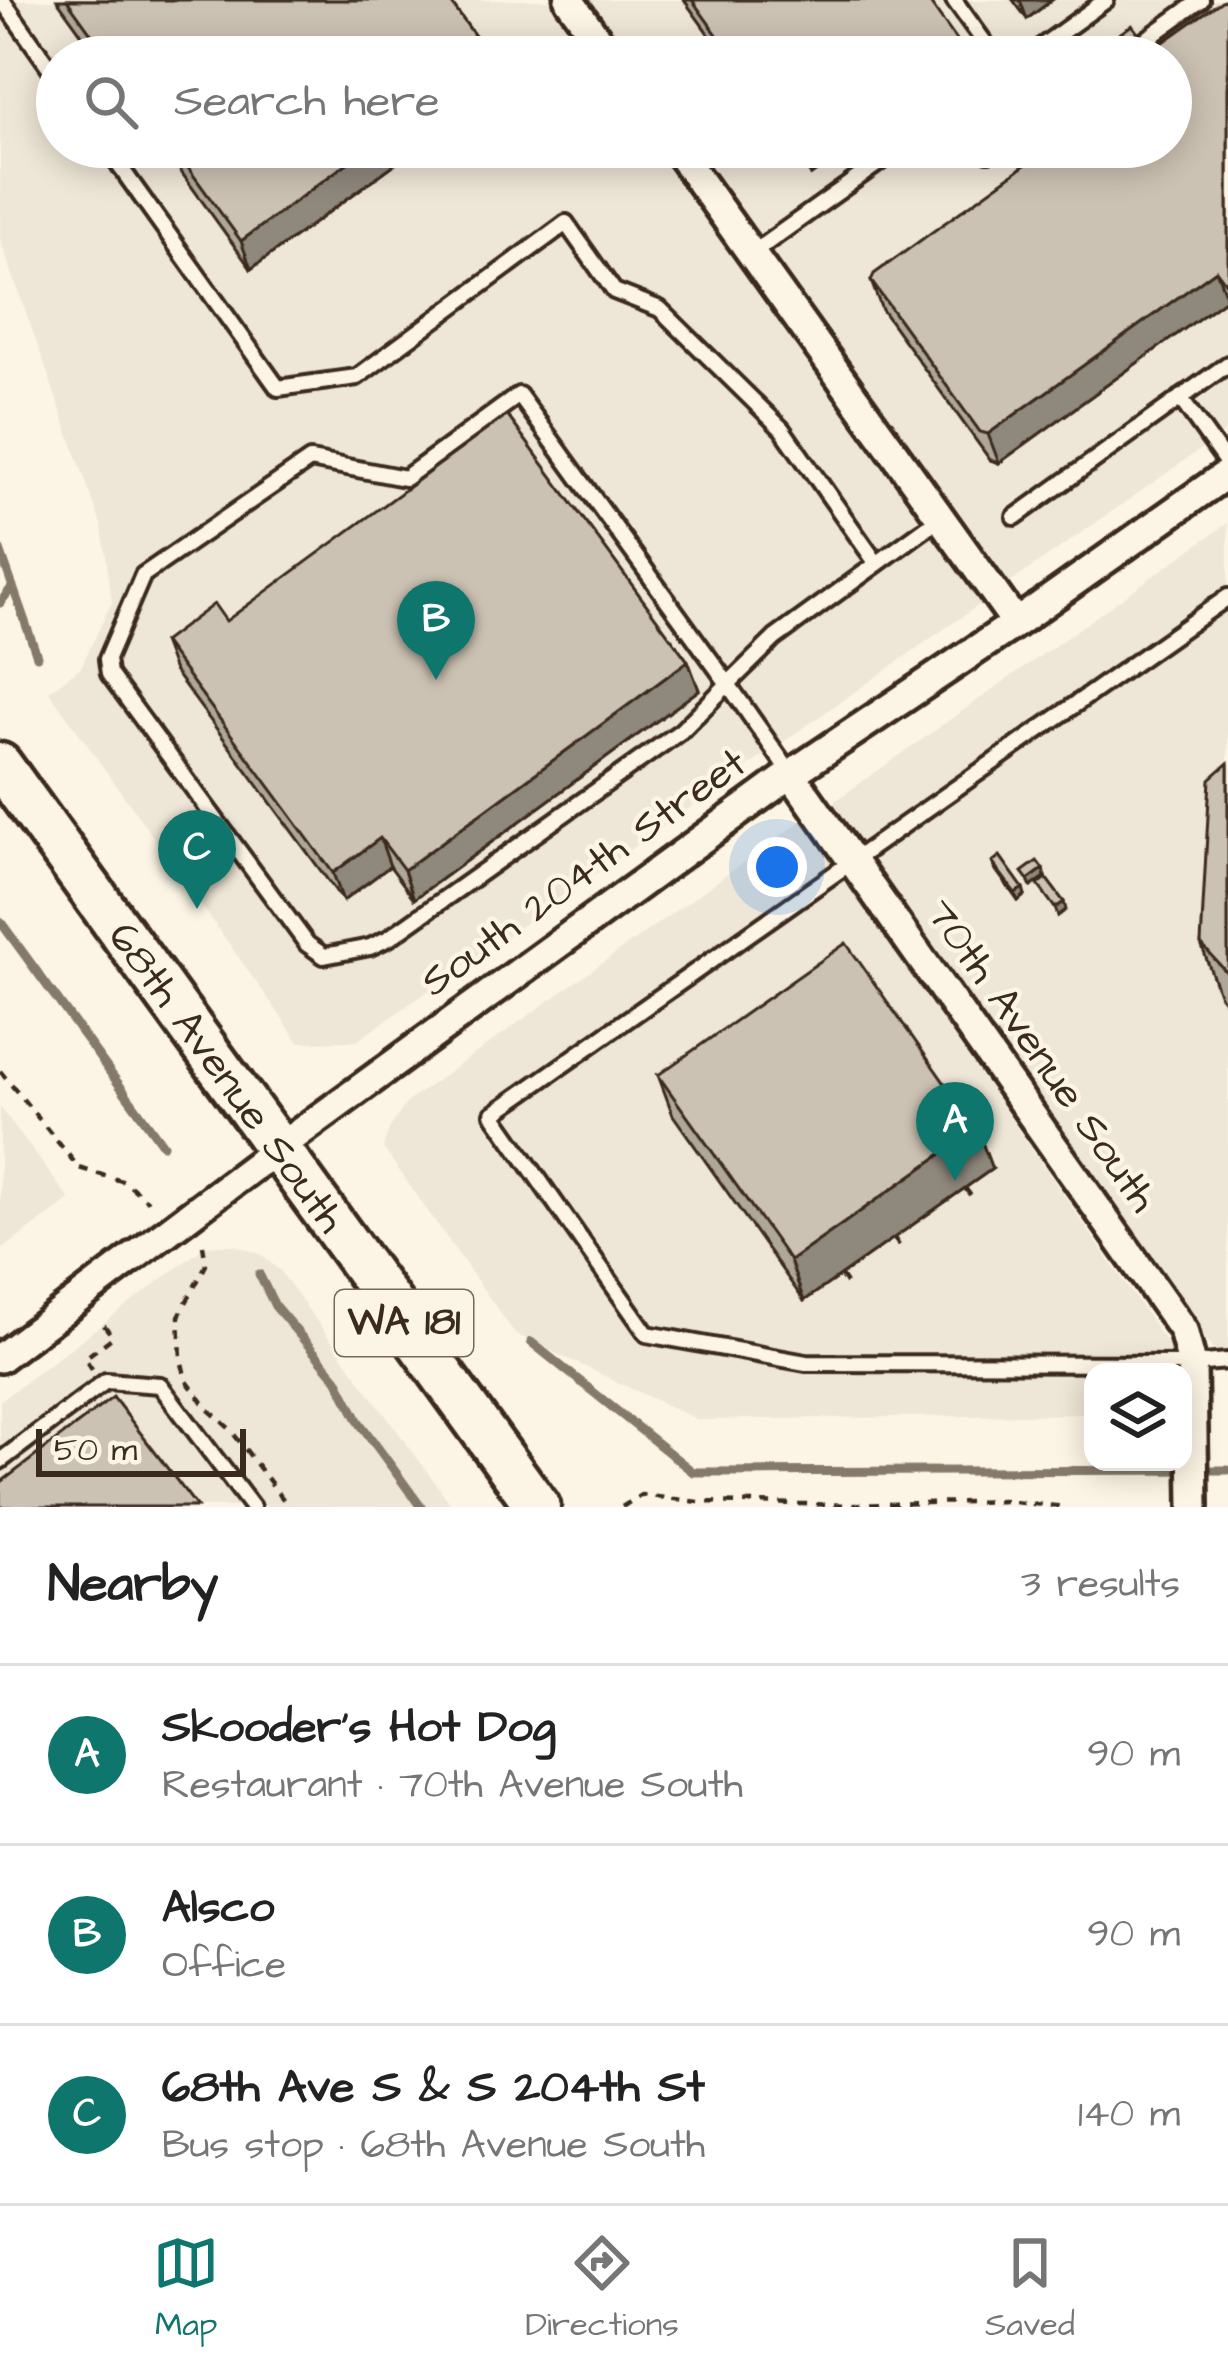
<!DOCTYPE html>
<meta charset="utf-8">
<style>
:root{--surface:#fff;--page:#f6f6f6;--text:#222;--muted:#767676;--line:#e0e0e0;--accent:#0f766e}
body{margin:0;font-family:"Architects Daughter",sans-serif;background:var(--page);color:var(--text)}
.controls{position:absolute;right:36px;bottom:36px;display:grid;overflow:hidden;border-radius:24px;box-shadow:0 6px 30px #0003}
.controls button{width:108px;height:108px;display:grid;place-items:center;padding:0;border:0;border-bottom:3px solid var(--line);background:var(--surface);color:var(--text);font:60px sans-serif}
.scale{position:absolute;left:36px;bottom:30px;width:210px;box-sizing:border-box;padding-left:12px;border:6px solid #3b2a1e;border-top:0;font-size:33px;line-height:42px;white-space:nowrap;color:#3b2a1e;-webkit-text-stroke:9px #fcf5e5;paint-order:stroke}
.you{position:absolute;left:777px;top:867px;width:42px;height:42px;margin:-30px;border:9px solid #fff;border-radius:50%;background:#1a73e8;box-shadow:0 0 0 18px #1a73e833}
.badge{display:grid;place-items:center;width:78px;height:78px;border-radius:50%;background:var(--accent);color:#fff;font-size:39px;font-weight:700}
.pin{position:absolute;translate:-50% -99px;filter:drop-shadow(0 3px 6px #0008)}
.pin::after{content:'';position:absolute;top:63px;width:42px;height:36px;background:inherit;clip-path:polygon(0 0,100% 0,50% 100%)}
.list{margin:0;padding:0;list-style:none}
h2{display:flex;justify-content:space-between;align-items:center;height:156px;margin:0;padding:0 48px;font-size:51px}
h2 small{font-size:39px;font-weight:400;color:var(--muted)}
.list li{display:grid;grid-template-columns:78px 1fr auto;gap:36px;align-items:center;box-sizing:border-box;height:180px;padding:0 48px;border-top:3px solid var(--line)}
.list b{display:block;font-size:45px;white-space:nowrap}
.list p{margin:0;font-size:39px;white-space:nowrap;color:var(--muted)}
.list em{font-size:39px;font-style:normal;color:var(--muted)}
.icon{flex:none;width:66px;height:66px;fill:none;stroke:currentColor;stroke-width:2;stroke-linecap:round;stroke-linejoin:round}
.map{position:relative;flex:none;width:1228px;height:1507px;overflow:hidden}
.search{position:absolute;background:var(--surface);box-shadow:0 6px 30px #0003;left:36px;right:36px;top:36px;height:132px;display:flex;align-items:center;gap:30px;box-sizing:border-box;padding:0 42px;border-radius:66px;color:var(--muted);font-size:45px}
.sheet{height:696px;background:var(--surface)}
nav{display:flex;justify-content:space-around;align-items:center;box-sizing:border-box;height:168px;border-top:3px solid var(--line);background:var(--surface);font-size:33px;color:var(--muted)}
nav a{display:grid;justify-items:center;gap:6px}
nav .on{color:var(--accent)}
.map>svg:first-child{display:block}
.built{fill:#eee6d6;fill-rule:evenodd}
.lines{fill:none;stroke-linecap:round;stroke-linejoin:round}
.stream{stroke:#85796b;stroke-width:9}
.lane-casing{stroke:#3b2a1e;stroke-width:22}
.street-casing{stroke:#3b2a1e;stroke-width:36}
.primary-casing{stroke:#3b2a1e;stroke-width:51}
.path{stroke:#3b2a1e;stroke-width:4.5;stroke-dasharray:9 9;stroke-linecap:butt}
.lane{stroke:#fcf5e5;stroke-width:14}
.street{stroke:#fcf5e5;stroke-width:27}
.primary{stroke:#fcf5e5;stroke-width:42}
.wall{fill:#afa79a;stroke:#3b2a1e;stroke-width:3}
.shaded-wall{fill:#8f887d;stroke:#3b2a1e;stroke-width:3}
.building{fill:#ccc2b3;stroke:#3b2a1e;stroke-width:3}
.labels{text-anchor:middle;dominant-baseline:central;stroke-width:9;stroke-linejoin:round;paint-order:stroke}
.shield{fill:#fcf5e5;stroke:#75675a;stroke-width:3}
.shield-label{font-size:39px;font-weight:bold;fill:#3b2a1e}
.street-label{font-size:42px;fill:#3b2a1e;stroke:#fcf5e5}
</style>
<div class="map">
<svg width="1228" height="1507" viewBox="0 0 1228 1507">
<rect width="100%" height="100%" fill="#fcf5e5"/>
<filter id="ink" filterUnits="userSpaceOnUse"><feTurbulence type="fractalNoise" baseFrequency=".00833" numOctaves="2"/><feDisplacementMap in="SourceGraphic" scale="24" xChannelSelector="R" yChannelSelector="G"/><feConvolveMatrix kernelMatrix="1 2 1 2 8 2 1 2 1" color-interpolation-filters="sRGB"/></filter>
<g filter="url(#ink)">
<path class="built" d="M0 0H1228V430L357 1041 299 1042 49 691 81 667 112 602 102 527 0 239ZM57 57H1171V147H57Z
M1228 523V1370L828 806Z
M803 820 1170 1348 1172 1372H1093V1414L698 1420 515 1334 383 1148 389 1129 407 1102Z
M0 1107 70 1200 0 1251Z
M220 1245H234L260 1254 280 1271 453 1507H0V1401L206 1246Z"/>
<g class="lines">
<path class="stream" d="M0 550 37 656
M0 603 13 586
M0 921 163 1145
M259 1274 275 1306 337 1379 359 1422 421 1507
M531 1342 693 1472 1228 1470"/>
<defs>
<path id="lane" d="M2 0 57 78
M954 0 995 57
M1027 57 1106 0
M1122 57 1201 0
M106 147 278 388 357 377 566 223 614 291 660 309 782 429 877 564
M984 147 988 153 996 147
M751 254 901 147
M1180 398 1228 465
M1015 517 1228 364
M1228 597 493 1114 647 1334 806 1363 1192 1364 1228 1361
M791 774 728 684 681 731 389 938 370 947 324 956 307 944 109 674 107 659 143 575 310 460 405 478 519 395 728 684 775 638 940 518
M0 1461 106 1381 160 1385 252 1507"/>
<path id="street" d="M569 0 610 57
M675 147 1016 623
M791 774 1183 1330 1192 1364 1194 1507
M0 1358 277 1149 791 774 1016 623 1228 473"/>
<path id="primary" d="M0 765 538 1507"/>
</defs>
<use href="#lane" class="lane-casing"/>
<use href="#street" class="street-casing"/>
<use href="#primary" class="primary-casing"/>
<path class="path" d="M0 1071 79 1168 125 1182 148 1201
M965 1188 974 1200
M894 1238 902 1250
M203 1245 206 1265 179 1316 181 1359 186 1380 209 1410 230 1429 289 1507
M841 1276 849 1288
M92 1369 85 1358 113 1337 101 1321
M622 1507 641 1495 699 1502 854 1505 1002 1501 1066 1507"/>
<use href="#lane" class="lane"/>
<use href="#street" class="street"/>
<use href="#primary" class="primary"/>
</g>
<path class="wall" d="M57 0H449L490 57H98Z
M684 0H928L963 57H725Z
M1013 0H1052L1027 19Z
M1228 3V300L1227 298 999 463 990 460 882 310 871 281 1171 147V57H1097L1095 51H1151Z
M163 147H418L251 269Z
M780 147H849L811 175 803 163 795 168Z
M226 621 688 661 699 690 414 899 390 866 343 901 174 671 163 642Z
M1228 763V1005L1220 996 1201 944Z
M992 862 1025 895 1018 901 995 869Z
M658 1075 992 1169 804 1301 673 1115Z"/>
<path class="shaded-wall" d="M1020 0H1052L1027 19Z
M957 41 963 57H935Z
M369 147H418L251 269 241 241Z
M788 147H797L803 163 795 168Z
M811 147H849L811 175 803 153Z
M1216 270 1227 298 999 463 988 434Z
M688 661 699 690 414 899 404 870Z
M380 838 390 866 343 901 333 873Z
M1043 869 1045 877 1031 887 1028 880Z
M1023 888 1025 895 1018 901 1015 893Z
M1064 902 1066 910 1058 916 1055 908Z
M977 1129 992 1169 804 1301 790 1261Z"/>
<path class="building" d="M67 0H449L490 57H108Z
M692 0H928L957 41 935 57H733Z
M1223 0 1228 3V286L1216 270 988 434 980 432 871 281 874 274 1050 147H1171V57H1099L1095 51 1132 25 1151 51Z
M173 147H369L241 241Z
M507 415 688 661 404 870 380 838 333 873 163 642 214 604 226 621Z
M1228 763V974L1201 944 1210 779Z
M1000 856 1023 888 1015 893 992 862Z
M1037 861 1043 869 1028 880 1022 872Z
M1046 878 1064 902 1055 908 1038 885Z
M846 943 977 1129 790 1261 658 1075Z
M113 1397 197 1507H0V1483Z"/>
</g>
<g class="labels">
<rect class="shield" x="335" y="1290" width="138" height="66" rx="9"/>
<g class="shield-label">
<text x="404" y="1323">WA 181</text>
</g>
<g class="street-label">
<text transform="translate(584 873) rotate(-36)">South 204th Street</text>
<text transform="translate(1041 1056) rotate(55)">70th Avenue South</text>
<text transform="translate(226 1078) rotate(54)">68th Avenue South</text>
</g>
</g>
</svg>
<div class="controls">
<button><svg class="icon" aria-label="layers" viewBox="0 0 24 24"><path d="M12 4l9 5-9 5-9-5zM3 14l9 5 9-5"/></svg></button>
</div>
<div class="scale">50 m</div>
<div class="you"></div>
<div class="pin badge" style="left:955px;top:1181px">A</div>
<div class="pin badge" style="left:436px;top:680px">B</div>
<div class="pin badge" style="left:197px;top:909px">C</div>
<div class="search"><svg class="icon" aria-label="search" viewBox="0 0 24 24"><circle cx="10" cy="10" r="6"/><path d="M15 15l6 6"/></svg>Search here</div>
</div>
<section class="sheet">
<h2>Nearby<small>3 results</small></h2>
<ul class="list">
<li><span class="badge">A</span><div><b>Skooder's Hot Dog</b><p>Restaurant · 70th Avenue South</p></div><em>90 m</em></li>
<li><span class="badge">B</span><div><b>Alsco</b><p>Office</p></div><em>90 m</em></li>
<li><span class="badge">C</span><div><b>68th Ave S &amp; S 204th St</b><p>Bus stop · 68th Avenue South</p></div><em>140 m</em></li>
</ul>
</section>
<nav>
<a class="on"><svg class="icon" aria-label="map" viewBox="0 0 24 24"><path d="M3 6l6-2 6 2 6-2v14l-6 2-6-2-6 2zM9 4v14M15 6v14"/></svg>Map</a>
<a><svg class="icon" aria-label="directions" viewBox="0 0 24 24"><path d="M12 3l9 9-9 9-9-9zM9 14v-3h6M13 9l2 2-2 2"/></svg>Directions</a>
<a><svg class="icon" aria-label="saved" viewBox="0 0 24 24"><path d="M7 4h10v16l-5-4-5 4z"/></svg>Saved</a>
</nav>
